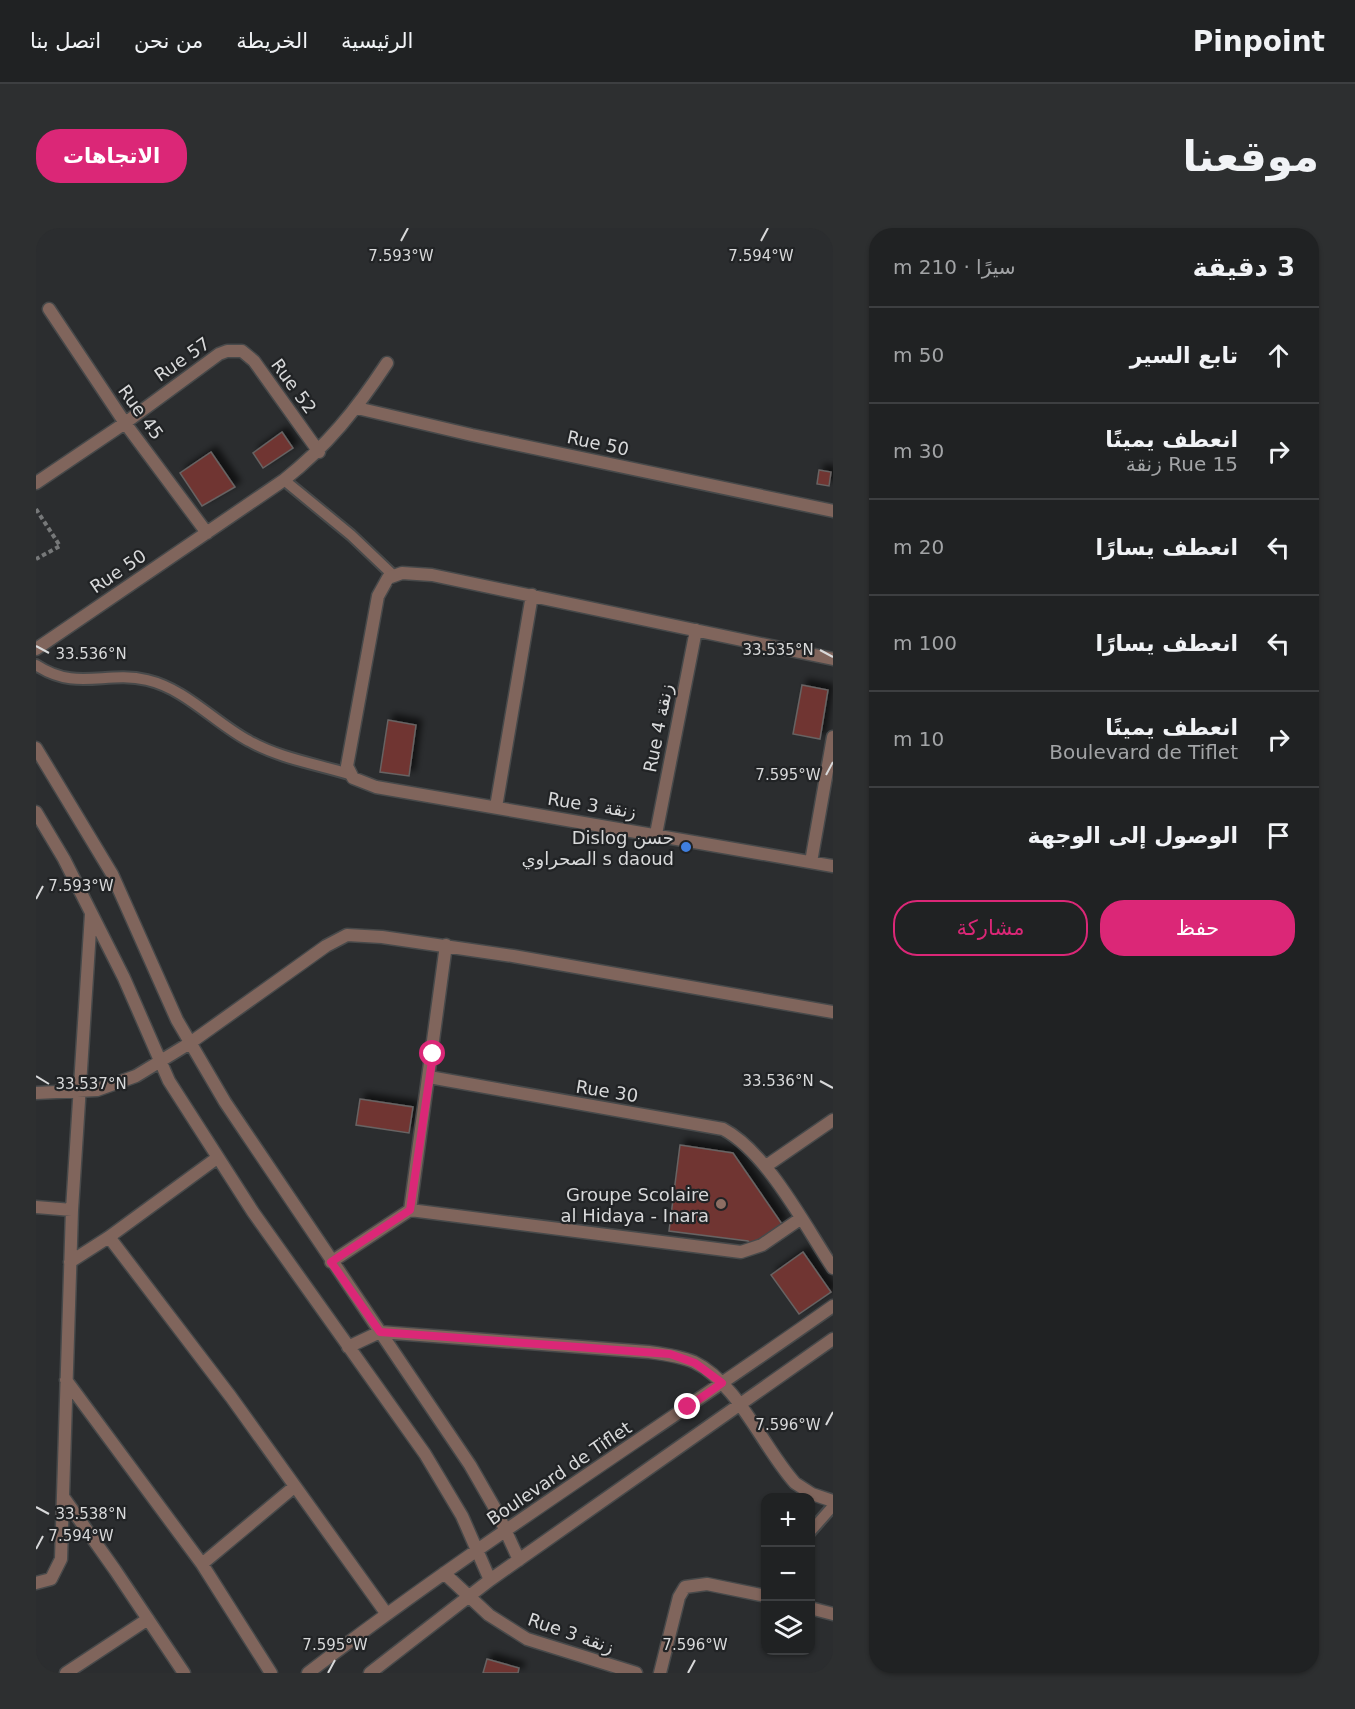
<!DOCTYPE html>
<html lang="ar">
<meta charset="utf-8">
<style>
:root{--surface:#202223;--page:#2d2f30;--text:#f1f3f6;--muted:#a2a4a6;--line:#3d3f41;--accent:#db2777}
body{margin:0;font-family:"DejaVu Sans",Cairo,sans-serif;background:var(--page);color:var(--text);direction:rtl}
.controls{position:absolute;right:18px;bottom:18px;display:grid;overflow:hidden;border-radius:12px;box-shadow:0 2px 4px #0004}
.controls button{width:54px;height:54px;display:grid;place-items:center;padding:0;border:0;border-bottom:2px solid var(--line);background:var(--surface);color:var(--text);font:30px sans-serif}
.stop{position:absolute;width:18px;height:18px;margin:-14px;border:4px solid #db2777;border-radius:50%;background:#fff}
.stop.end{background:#db2777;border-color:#fff;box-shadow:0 2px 6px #0008}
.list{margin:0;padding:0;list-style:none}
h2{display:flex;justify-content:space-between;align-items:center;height:78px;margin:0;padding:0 24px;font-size:26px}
h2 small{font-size:20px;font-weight:400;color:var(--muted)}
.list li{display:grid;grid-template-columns:39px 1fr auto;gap:18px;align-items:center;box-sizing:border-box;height:96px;padding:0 24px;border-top:2px solid var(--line)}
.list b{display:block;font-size:22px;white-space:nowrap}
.list p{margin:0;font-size:20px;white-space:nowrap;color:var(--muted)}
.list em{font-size:20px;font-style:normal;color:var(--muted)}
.actions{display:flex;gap:12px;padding:18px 24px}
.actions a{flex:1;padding:14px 0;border:2px solid var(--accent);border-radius:24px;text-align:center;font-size:21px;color:var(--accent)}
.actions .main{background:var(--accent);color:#fff}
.icon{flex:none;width:33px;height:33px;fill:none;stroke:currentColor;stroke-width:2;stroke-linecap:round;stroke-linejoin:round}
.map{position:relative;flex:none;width:797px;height:1445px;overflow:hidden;direction:ltr;border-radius:24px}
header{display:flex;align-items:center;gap:36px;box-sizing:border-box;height:84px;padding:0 30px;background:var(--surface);border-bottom:2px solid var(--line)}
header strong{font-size:28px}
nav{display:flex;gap:33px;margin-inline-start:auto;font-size:21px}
.intro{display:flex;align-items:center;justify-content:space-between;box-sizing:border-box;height:144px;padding:0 36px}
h1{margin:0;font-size:42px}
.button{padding:15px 27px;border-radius:24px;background:var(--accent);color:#fff;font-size:21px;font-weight:700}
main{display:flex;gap:36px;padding:0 36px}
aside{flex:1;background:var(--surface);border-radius:24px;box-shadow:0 2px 4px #0004}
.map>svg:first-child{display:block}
.building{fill:#703631;stroke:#676363;stroke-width:1.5;filter:url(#shadow)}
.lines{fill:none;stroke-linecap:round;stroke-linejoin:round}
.lane-casing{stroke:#47494a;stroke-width:14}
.street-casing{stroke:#47494a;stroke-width:15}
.path{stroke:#767879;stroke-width:4;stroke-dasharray:4.5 3;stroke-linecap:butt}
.lane{stroke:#80655c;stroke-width:10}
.street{stroke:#80655c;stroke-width:12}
.route{stroke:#db2777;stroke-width:8}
.ticks{fill:none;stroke:#d8d9da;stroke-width:2}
.shop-dot{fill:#3f7fe0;stroke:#212325;stroke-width:2}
.education-dot{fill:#8d6e63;stroke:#212325;stroke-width:2}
.labels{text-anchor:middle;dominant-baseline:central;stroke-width:4.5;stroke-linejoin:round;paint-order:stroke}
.street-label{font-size:18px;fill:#d8d9da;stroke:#212325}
.poi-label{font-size:18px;fill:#d8d9da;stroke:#212325;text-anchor:end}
.ticks-label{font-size:15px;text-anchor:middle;fill:#d8d9da;stroke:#212325;stroke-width:4.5;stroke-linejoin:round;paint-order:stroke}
</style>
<header>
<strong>Pinpoint</strong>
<nav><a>الرئيسية</a><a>الخريطة</a><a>من نحن</a><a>اتصل بنا</a></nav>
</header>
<div class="intro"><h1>موقعنا</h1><a class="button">الاتجاهات</a></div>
<main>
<aside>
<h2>3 دقيقة<small>سيرًا · 210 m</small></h2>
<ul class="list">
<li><svg class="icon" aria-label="ahead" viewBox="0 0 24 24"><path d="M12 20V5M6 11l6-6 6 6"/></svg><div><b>تابع السير</b></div><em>50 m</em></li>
<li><svg class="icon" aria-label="right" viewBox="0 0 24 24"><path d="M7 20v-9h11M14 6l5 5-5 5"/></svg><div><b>انعطف يمينًا</b><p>Rue 15 زنقة</p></div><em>30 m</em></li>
<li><svg class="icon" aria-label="left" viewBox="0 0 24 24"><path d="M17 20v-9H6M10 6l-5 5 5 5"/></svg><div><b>انعطف يسارًا</b></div><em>20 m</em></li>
<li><svg class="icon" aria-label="left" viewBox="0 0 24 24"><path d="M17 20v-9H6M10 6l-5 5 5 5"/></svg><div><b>انعطف يسارًا</b></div><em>100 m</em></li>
<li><svg class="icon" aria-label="right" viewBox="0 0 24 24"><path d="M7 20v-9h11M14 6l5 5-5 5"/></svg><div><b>انعطف يمينًا</b><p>Boulevard de Tiflet</p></div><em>10 m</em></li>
<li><svg class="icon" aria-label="arrive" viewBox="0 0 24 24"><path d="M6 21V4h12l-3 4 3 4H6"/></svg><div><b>الوصول إلى الوجهة</b></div></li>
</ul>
<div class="actions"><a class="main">حفظ</a><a>مشاركة</a></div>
</aside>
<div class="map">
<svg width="797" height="1445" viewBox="0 0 797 1445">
<defs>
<filter id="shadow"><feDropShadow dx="5.5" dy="-5.5" stdDeviation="3" flood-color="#0009"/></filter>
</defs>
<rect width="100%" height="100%" fill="#2b2d2f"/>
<path class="building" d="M246 204 257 220 227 240 217 225Z
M175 224 199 259 166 278 144 245Z
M783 242 795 244 793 258 781 256Z
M766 457 792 462 784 511 757 506Z
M352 492 380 497 373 548 344 544Z
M324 871 377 879 373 905 320 897Z
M644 917 697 925 746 996 715 1017 712 1013 633 1003Z
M767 1024 795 1064 763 1086 735 1047Z
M451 1431 483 1440 482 1445H447Z"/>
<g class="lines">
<defs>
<path id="lane" d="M248 252 315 307 358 348
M0 437C41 464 70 442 111 452 150 461 179 495 213 513 243 530 280 536 313 546
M774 1304 797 1278"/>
<path id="street" d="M13 81 89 195 171 305
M321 180 436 207 797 283
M0 255 89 195 183 126 191 123H206L218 133 283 224
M0 421 248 252C292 217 320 182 351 135
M797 431 396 347 366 345 352 350 342 368 311 538 317 550 340 559 797 638
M0 520 76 646 141 792 189 874 434 1237 461 1284 483 1332
M460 579 496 367
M0 584 28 631 88 750 133 853 217 984 389 1226 426 1288 454 1352
M620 606 660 402
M775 634 797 509
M393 849 687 901C731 924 769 998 797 1040
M0 865 61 862 100 848 154 815 290 718 311 707 346 709 477 728 797 784
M730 938 797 892
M0 979 36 982
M374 982 705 1024 726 1017 764 991
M374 982 410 717
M73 1009 195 1169 350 1385
M34 1034 73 1009 181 930
M295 1034 374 982
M312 1119 344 1104 613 1124C628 1126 644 1128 658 1134 702 1155 727 1220 759 1255L776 1266 797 1273
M30 1152 166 1336 235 1445
M28 1270 79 1342 148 1445
M166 1336 258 1259
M408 1345 453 1387 491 1411 600 1445
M0 1355 15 1351 25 1331 36 982 55 686
M774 1380 797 1386
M30 1445 112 1391
M272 1445C442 1315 623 1201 797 1078
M334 1445 454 1352 797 1111
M624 1445 643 1369 649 1359 671 1356 730 1368"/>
</defs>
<use href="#lane" class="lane-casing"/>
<use href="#street" class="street-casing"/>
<path class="path" d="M0 281 24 318 0 331"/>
<use href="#lane" class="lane"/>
<use href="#street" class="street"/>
</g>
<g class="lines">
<path class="route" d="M397 826 374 982 295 1034 344 1104 634 1126 659 1135 686 1155 652 1179"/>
</g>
<path class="ticks" d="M365 13 372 0M725 13 732 0M0 418 13 425M784 422 797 429M790 547 797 534M0 671 7 658M0 848 13 856M784 853 797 860M790 1197 797 1184M0 1279 13 1286M0 1321 7 1308M292 1445 299 1432M652 1445 659 1432"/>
<circle class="shop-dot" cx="650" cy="619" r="6"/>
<circle class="education-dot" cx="685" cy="976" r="6"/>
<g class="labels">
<g class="street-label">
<text transform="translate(146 131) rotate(-35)">Rue 57</text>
<text transform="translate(258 158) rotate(54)">Rue 52</text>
<text transform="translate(105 184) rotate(54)">Rue 45</text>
<text transform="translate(562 215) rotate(12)">Rue 50</text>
<text transform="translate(82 343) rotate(-34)">Rue 50</text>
<text transform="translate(622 500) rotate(-79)">Rue 4 زنقة</text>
<text transform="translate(556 577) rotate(9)">Rue 3 زنقة</text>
<text transform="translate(571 863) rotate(9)">Rue 30</text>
<text transform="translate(523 1245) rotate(-34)">Boulevard de Tiflet</text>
<text transform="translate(535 1405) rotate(19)">Rue 3 زنقة</text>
</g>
<g class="poi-label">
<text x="638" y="609">Dislog حسن<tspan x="638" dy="21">الصحراوي s daoud</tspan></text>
<text x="673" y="966">Groupe Scolaire<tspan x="673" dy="21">al Hidaya - Inara</tspan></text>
</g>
</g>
<g class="ticks-label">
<text x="365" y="33">7.593°W</text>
<text x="725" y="33">7.594°W</text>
<text x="742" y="427">33.535°N</text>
<text x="55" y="431">33.536°N</text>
<text x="752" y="552">7.595°W</text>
<text x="45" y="663">7.593°W</text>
<text x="742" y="858">33.536°N</text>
<text x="55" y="861">33.537°N</text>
<text x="752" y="1202">7.596°W</text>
<text x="55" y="1291">33.538°N</text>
<text x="45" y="1313">7.594°W</text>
<text x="299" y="1422">7.595°W</text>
<text x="659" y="1422">7.596°W</text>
</g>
</svg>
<div class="controls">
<button>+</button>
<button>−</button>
<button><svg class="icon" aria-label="layers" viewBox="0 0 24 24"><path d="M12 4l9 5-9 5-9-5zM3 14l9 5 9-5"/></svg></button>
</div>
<div class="stop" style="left:397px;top:826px"></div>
<div class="stop end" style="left:652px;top:1179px"></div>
</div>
</main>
